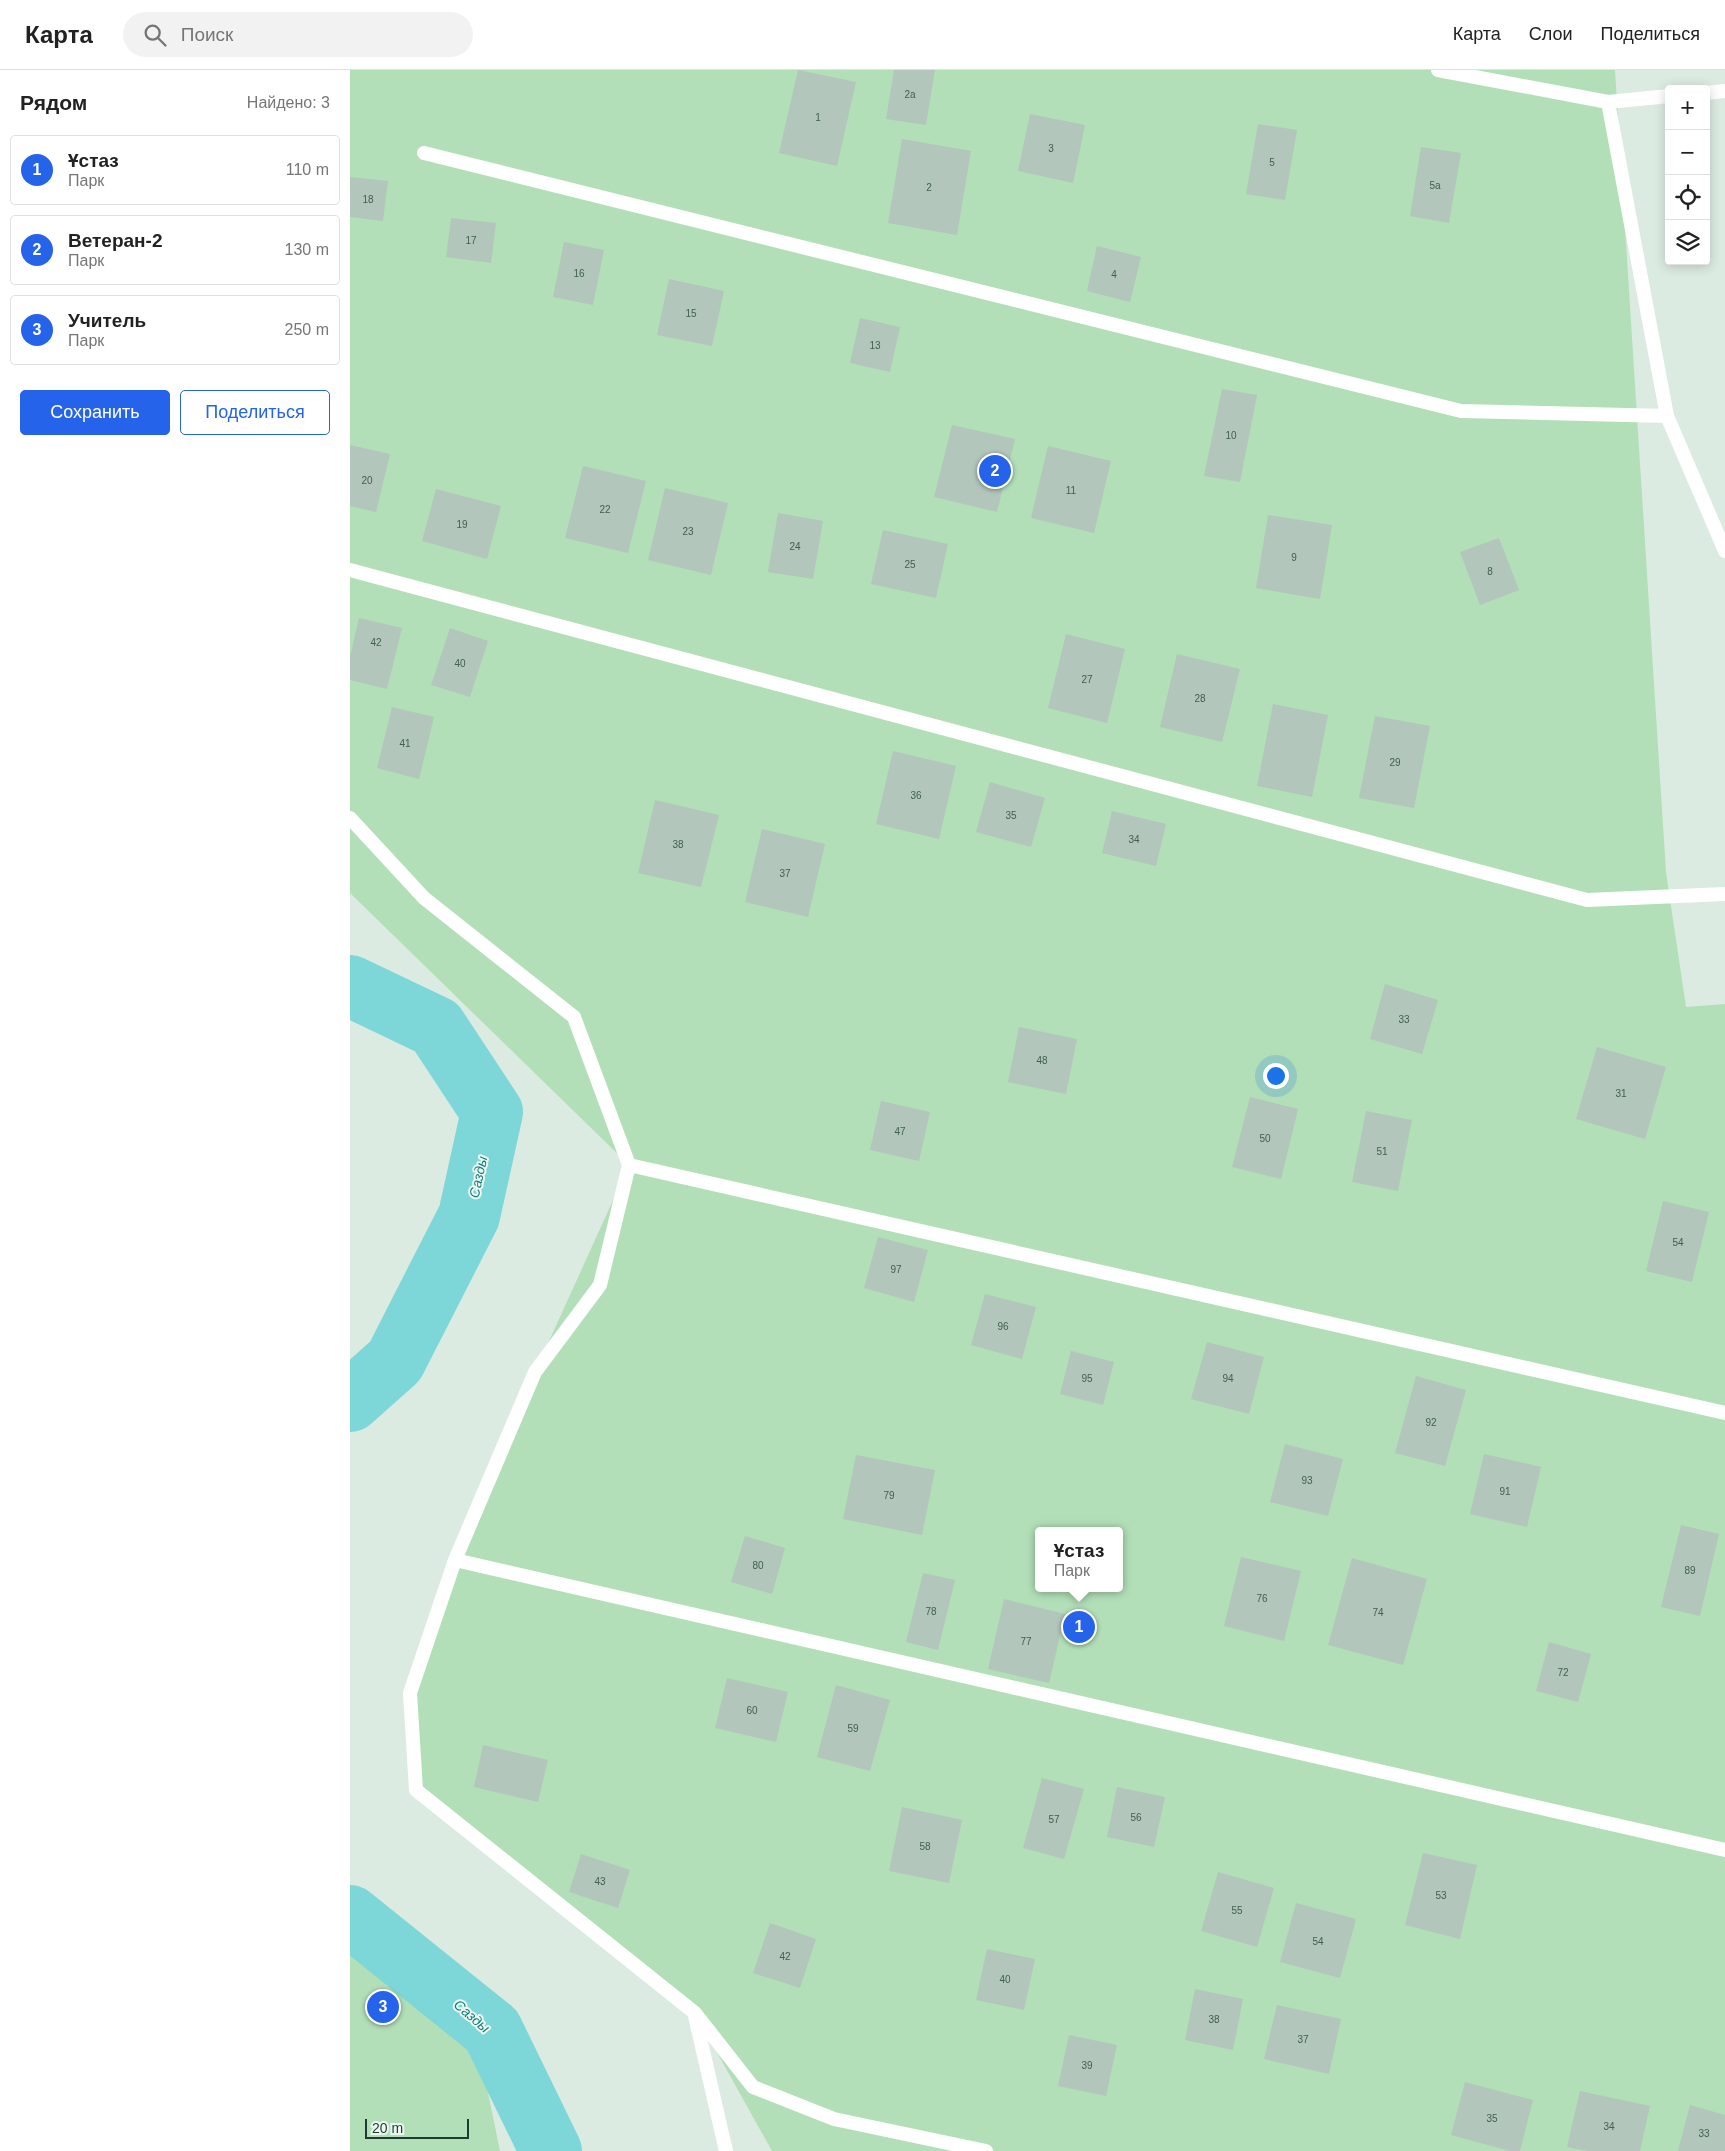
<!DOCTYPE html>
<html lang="ru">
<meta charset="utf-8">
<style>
:root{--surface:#fff;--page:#f2f2f2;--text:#222;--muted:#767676;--line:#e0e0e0;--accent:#2563eb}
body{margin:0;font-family:Helvetica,sans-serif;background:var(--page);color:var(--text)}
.controls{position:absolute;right:15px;top:15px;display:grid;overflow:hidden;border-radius:5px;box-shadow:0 2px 12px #0003}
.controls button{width:45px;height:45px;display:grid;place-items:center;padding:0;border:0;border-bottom:1px solid var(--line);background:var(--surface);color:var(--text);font:25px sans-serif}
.scale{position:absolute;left:15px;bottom:12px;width:104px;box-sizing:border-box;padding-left:5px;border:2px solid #1d3c2f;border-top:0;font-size:14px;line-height:18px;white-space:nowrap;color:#1d3c2f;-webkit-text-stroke:4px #edf7f1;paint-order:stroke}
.you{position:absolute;left:925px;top:1005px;width:18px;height:18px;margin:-12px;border:4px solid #fff;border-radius:50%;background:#1a73e8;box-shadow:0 0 0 8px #1a73e833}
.badge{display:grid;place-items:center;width:32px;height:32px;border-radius:50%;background:var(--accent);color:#fff;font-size:16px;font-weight:700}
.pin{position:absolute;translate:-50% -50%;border:2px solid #fff;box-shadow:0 1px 5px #0006}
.popup{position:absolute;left:685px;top:1457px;width:88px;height:65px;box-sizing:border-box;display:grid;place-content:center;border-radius:5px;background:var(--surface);filter:drop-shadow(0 1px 4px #0005);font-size:16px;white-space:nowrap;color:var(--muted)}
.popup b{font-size:19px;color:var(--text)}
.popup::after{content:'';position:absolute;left:50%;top:100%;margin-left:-10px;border:10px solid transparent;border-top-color:var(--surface)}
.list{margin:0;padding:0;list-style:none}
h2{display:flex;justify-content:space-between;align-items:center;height:65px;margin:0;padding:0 20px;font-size:21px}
h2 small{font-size:16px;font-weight:400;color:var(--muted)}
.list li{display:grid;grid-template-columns:32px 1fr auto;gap:15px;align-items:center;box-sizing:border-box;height:70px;margin:0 10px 10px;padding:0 10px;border:1px solid var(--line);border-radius:5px}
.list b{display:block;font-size:19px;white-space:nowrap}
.list p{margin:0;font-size:16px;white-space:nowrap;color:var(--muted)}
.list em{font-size:16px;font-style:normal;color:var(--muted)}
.actions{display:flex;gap:10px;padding:15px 20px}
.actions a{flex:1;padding:11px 0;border:1px solid var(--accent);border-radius:5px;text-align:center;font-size:18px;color:var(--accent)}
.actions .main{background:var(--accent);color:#fff}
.icon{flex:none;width:28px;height:28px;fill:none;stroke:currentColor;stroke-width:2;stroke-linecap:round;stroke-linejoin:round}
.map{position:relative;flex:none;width:1375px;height:2081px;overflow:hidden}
header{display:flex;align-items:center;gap:30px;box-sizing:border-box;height:70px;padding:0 25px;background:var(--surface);border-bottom:1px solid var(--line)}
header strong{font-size:24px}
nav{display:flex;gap:28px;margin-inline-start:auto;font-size:18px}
.search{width:350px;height:45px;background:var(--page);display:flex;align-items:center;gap:12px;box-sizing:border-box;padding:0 18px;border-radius:28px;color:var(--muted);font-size:19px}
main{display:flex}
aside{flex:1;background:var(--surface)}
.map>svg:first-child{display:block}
.green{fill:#b2dfb8;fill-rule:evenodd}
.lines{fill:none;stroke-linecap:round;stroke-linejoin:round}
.river{stroke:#7dd7d8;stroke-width:62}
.building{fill:#b2c6bb}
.lane{stroke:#fff;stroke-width:14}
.labels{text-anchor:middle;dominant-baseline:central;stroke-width:4;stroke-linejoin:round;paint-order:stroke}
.number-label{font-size:10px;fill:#425e52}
.water-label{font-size:14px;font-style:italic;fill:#117c7e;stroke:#edf7f1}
</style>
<header>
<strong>Карта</strong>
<div class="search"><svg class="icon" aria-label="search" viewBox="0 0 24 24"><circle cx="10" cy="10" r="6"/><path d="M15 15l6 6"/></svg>Поиск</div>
<nav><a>Карта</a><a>Слои</a><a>Поделиться</a></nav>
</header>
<main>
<aside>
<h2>Рядом<small>Найдено: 3</small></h2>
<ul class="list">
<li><span class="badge">1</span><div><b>Ұстаз</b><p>Парк</p></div><em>110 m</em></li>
<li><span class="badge">2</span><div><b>Ветеран-2</b><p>Парк</p></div><em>130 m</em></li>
<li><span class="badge">3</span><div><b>Учитель</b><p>Парк</p></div><em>250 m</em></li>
</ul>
<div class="actions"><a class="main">Сохранить</a><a>Поделиться</a></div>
</aside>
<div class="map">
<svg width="1375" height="2081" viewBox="0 0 1375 2081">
<rect width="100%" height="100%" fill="#dcebe2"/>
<path class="green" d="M0 0H1265L1316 802 1336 937 1375 934V2081H422L345 1943 66 1720 60 1623 185 1302 279 1095 0 823ZM689 1461H769V1518H689Z
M0 1885 131 1989 150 2081H0Z"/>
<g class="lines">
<path class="river" d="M0 916 86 957 142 1042 119 1146 45 1291 0 1331
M0 1846 142 1960 201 2081"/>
</g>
<path class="building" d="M448 0 506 12 487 96 429 83Z
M544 0H585L576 55 536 49Z
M680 44 735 55 723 113 668 101Z
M908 54 947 60 935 130 896 124Z
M552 69 621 81 607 165 538 153Z
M1071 77 1111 83 1099 153 1060 146Z
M0 107 38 111 33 151 0 147Z
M101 148 146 153 141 193 96 187Z
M214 172 254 180 243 235 203 227Z
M747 176 791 187 780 232 737 221Z
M319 209 374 221 362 276 307 265Z
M510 248 550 257 540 302 500 293Z
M872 319 907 325 890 412 854 406Z
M602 355 665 369 647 442 584 427Z
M0 375 40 384 26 442 0 436Z
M698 376 761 391 744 463 681 448Z
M233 396 296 411 278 483 215 468Z
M315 418 378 433 361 505 298 490Z
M86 419 151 436 137 489 72 471Z
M428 443 473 451 463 509 418 502Z
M918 445 982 455 970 529 906 518Z
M533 460 598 474 586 528 521 514Z
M1149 468 1169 520 1130 535 1110 482Z
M9 548 52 558 37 619 0 610V587Z
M100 558 138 571 120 627 81 615Z
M716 564 775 579 757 653 698 638Z
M827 584 890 599 872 672 810 657Z
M923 634 978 645 962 727 907 716Z
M42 637 84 647 69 709 27 698Z
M1025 646 1080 656 1064 738 1009 728Z
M543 681 606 696 589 769 526 754Z
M640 712 695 728 681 777 626 762Z
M305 730 369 745 351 817 288 803Z
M762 741 816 754 806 796 752 783Z
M412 759 475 774 458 847 395 832Z
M1035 914 1088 930 1072 984 1020 969Z
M669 957 727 969 716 1024 658 1012Z
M1247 977 1316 997 1295 1069 1226 1049Z
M900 1027 948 1039 931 1109 882 1097Z
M531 1031 580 1042 569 1091 520 1080Z
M1016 1041 1062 1050 1048 1121 1002 1112Z
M1313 1131 1359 1142 1342 1212 1296 1201Z
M528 1167 578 1180 564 1232 514 1218Z
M635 1224 686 1237 672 1289 621 1275Z
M857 1272 914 1287 899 1344 841 1329Z
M721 1281 764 1292 753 1335 710 1324Z
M1066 1306 1116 1320 1095 1396 1045 1383Z
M935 1374 993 1389 978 1446 920 1432Z
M1134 1384 1191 1397 1177 1457 1120 1444Z
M506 1385 585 1400 572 1465 493 1449Z
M1331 1455 1369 1464 1350 1546 1311 1537Z
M395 1466 435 1478 422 1524 381 1512Z
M891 1487 951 1501 934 1571 874 1556Z
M1002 1488 1077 1509 1053 1595 978 1575Z
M573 1503 605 1510 588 1580 556 1572Z
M654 1529 715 1544 699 1613 638 1599Z
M1199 1572 1241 1584 1228 1632 1186 1621Z
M377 1608 438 1622 426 1672 365 1658Z
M486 1615 540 1630 520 1701 467 1687Z
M133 1675 198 1690 188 1732 124 1717Z
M692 1708 734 1719 714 1789 673 1778Z
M767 1717 815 1727 804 1777 757 1767Z
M552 1737 612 1750 599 1813 539 1801Z
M1073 1783 1127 1795 1110 1869 1055 1855Z
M231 1784 280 1800 268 1838 219 1822Z
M868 1802 924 1818 907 1877 851 1861Z
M946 1833 1006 1849 990 1908 930 1892Z
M420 1853 466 1869 450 1918 403 1903Z
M637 1879 685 1889 674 1940 626 1930Z
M845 1919 893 1929 883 1980 835 1970Z
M927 1935 991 1949 979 2004 914 1989Z
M719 1965 767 1975 756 2026 708 2016Z
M1115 2012 1183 2030 1170 2081H1160L1101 2065Z
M1230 2021 1300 2036 1290 2081H1238L1217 2077Z
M1340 2035 1375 2045V2081H1328Z"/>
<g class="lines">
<path class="lane" d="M1088 0 1258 32 1317 346
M1356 23 1375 21
M1258 32 1319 26
M74 83 1111 341 1317 346 1375 481
M0 500 1237 830 1375 824
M0 748 74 828 224 947 279 1095 250 1215 185 1302 105 1490 60 1623 66 1720 345 1943 403 2017 484 2049 636 2081
M279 1095 1375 1343
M105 1490 1375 1780
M345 1946 376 2081"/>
</g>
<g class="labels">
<g class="number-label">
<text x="560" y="24">2а</text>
<text x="468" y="47">1</text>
<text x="701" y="78">3</text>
<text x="922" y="92">5</text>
<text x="1085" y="115">5а</text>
<text x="579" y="117">2</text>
<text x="18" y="129">18</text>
<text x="121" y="170">17</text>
<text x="229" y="203">16</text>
<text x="764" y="204">4</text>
<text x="341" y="243">15</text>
<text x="525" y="275">13</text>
<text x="881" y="365">10</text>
<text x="17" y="410">20</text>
<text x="721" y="420">11</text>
<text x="255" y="439">22</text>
<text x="112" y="454">19</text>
<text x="338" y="461">23</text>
<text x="445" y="476">24</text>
<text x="944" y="487">9</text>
<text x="560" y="494">25</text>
<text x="1140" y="501">8</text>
<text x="26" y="572">42</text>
<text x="110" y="593">40</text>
<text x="737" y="609">27</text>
<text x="850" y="628">28</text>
<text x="55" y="673">41</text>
<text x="1045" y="692">29</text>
<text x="566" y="725">36</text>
<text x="661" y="745">35</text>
<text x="784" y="769">34</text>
<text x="328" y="774">38</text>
<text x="435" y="803">37</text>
<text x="1054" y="949">33</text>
<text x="692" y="990">48</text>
<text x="1271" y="1023">31</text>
<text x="550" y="1061">47</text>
<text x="915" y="1068">50</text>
<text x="1032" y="1081">51</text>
<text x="1328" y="1172">54</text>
<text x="546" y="1199">97</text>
<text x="653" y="1256">96</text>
<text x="737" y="1308">95</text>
<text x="878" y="1308">94</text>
<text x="1081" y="1352">92</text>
<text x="957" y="1410">93</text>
<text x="1155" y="1421">91</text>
<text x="539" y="1425">79</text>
<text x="408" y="1495">80</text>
<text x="1340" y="1500">89</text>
<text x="912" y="1528">76</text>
<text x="581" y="1541">78</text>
<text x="1028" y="1542">74</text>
<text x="676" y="1571">77</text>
<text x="1213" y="1602">72</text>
<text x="402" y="1640">60</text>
<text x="503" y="1658">59</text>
<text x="786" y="1747">56</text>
<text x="704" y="1749">57</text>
<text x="575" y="1776">58</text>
<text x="250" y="1811">43</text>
<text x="1091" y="1825">53</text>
<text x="887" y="1840">55</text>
<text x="968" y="1871">54</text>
<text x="435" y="1886">42</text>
<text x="655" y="1909">40</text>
<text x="864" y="1949">38</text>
<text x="953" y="1969">37</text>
<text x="737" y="1995">39</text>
<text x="1142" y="2048">35</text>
<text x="1259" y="2056">34</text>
<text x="1354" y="2063">33</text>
</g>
<g class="water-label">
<text transform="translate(128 1107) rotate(-78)">Сазды</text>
<text transform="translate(122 1946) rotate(41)">Сазды</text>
</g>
</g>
</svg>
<div class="controls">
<button>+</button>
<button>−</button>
<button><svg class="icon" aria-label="locate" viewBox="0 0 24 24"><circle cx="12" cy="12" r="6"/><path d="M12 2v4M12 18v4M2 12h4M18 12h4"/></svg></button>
<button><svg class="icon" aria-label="layers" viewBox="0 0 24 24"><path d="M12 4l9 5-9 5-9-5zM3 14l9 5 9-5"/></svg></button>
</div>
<div class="scale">20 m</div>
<div class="you"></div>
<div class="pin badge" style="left:729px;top:1557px">1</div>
<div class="popup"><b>Ұстаз</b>Парк</div>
<div class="pin badge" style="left:645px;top:401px">2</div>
<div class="pin badge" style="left:33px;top:1937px">3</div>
</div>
</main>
